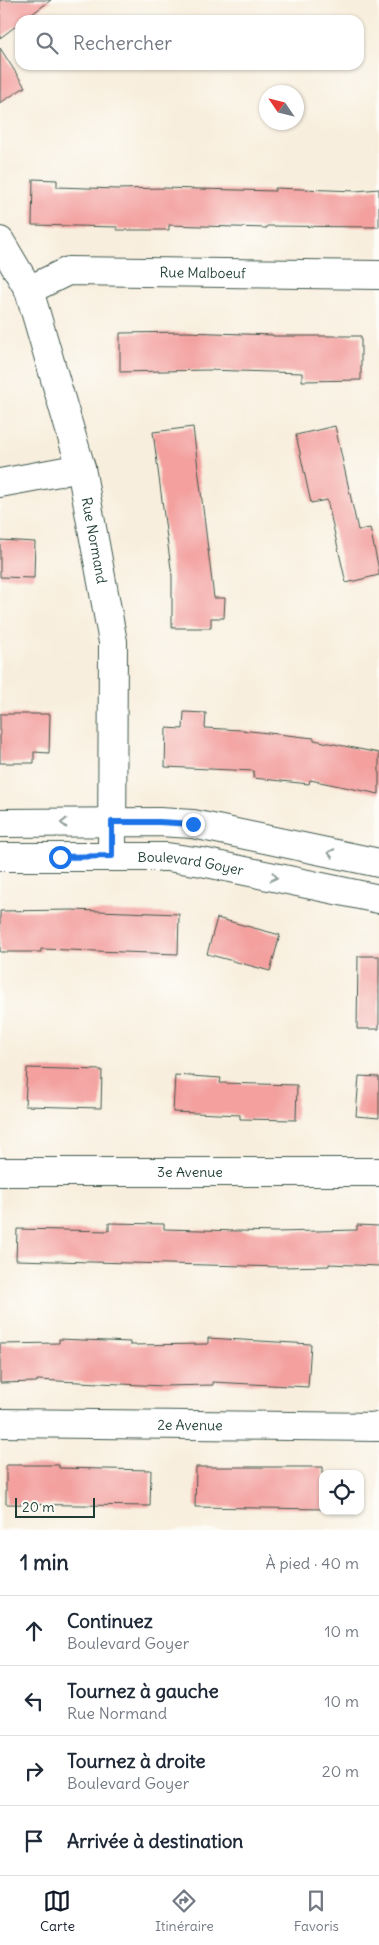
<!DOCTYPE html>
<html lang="fr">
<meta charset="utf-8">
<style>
:root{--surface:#fff;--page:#f6f6f7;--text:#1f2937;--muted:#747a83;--line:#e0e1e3;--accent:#111827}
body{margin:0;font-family:Delius,sans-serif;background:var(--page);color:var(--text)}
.controls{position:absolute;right:15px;bottom:15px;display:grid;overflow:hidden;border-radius:10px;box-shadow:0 1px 4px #0004}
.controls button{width:45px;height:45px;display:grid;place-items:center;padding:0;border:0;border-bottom:1px solid var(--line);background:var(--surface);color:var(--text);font:25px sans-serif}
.compass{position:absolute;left:259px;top:85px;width:45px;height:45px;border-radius:50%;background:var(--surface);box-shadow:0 1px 4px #0004;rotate:305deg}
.scale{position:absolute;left:15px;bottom:12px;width:80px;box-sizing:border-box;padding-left:5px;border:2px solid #1f3d34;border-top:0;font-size:14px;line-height:18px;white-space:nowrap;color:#1f3d34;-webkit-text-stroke:4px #fdfcf7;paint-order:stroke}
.stop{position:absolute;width:15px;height:15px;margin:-11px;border:4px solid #1a73e8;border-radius:50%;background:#fff}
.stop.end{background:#1a73e8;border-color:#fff;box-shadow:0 1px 5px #0008}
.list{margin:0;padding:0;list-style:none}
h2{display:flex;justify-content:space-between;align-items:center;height:65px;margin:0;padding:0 20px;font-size:21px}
h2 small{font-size:16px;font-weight:400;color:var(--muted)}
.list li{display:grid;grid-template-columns:32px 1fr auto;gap:15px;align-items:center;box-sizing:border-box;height:70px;padding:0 20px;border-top:1px solid var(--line)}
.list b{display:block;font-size:19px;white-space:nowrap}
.list p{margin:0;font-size:16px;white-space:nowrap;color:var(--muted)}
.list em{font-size:16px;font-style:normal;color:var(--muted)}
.icon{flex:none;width:28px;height:28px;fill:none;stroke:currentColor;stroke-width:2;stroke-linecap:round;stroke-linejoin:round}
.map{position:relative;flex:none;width:379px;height:1530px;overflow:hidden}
.search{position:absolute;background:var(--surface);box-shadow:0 1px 4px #0004;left:15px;right:15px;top:15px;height:55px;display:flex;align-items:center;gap:12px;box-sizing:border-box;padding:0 18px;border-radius:15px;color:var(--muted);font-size:19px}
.sheet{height:345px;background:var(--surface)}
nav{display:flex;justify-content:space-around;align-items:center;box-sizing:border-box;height:70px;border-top:1px solid var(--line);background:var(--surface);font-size:14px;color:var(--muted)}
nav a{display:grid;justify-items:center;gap:2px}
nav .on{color:var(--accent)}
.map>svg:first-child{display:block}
.building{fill:#f3a09f}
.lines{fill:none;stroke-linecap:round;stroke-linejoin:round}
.minor-casing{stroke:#40584d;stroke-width:30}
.minor{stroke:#fff;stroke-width:28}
.oneway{stroke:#8f9e9a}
.route{stroke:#1a73e8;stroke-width:6}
.labels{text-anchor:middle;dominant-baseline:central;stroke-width:5;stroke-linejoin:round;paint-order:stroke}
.street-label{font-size:14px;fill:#1f3d34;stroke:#fdfcf7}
</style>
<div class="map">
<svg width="379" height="1530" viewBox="0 0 379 1530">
<rect width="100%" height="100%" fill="#fdfcf7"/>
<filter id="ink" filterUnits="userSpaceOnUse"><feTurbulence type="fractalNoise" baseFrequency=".02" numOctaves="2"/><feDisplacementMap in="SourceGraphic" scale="10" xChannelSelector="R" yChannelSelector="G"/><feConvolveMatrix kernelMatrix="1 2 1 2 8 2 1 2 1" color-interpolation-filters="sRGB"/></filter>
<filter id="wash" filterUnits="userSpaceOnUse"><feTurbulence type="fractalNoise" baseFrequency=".0096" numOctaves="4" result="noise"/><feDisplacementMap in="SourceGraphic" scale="20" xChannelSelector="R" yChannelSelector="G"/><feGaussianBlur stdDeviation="1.12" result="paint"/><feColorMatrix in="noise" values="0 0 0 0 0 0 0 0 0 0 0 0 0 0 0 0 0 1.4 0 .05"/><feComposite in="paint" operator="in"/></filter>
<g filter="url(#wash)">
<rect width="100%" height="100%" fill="#f8eedd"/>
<g id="blocks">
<path class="building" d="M0 0H51L24 20H20V23L0 38Z
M0 48 25 87 0 103Z
M33 179 57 180V187L118 189 163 188 275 191V188L356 191 379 189V227L267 226V228L169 225V230H117V227L32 225Z
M186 332 273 335V336H361V380L302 381V373L207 370 120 372V333Z
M335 426 358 530 370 528 379 570V575L346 583 327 500 311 503 296 435Z
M193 427 214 598H225L224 618H211V628H172V576L153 432Z
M0 540 35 542 34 578 0 577Z
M184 712 206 713 205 728 241 730 314 738V740L379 753V794L310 780 309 784 253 778 254 771 165 767 166 728 183 729Z
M0 714H50L49 753 34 752V763H0Z
M72 910 179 914 178 954 41 949V952H0V911Z
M217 918 280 935 270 971 207 954Z
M358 956H379V1029H357Z
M27 1068 102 1070 101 1108 25 1106Z
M175 1075 221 1078 220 1083 297 1085 296 1120 240 1119V1115L173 1112Z
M359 1076 379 1077V1118L356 1116Z
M109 1223 164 1224V1229L277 1232 357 1230V1225L379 1226V1266L329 1264V1266L282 1267 16 1260 17 1229 109 1231Z
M208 1338 311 1344 308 1387 213 1382V1385L163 1386 37 1380V1382L0 1383V1344L59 1343V1339L130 1342V1345L208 1344Z
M6 1465H59V1468L151 1470 150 1506 6 1504Z
M196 1467H323V1509L195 1507Z"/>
</g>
</g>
<g filter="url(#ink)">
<use href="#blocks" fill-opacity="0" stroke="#40584d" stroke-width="1"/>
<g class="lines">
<defs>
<g id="minor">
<path id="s1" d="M0 241 29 290 81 468 113 642 112 856"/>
<path id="s2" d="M29 290 68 271 379 275"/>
<path d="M0 483 81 468"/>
<path d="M0 823 159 822 193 824 379 863"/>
<path id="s3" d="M0 857H167L202 862 379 899"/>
<path id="s4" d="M0 1172H379"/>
<path id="s5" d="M0 1423 379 1427"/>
</g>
</defs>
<use href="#minor" class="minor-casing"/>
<use href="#minor" class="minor"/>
</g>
<defs><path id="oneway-chevron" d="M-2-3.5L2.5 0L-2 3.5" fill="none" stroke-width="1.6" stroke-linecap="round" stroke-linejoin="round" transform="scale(1.25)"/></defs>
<g class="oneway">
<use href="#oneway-chevron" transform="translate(64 823) rotate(180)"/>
<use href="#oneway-chevron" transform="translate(331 853) rotate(-168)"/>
<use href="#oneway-chevron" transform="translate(274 877) rotate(12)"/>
</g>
</g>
<g class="lines" filter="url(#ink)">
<path class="route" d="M60 857 112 856V822H159L193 824"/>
</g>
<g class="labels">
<g class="street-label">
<text stroke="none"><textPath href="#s2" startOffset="178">Rue Malboeuf</textPath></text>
<text stroke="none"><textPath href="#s1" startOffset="316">Rue Normand</textPath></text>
<text stroke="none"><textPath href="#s3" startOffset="191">Boulevard Goyer</textPath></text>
<text stroke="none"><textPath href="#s4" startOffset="190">3e Avenue</textPath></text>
<text stroke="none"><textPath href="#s5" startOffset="190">2e Avenue</textPath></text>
</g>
</g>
</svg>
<div class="controls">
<button><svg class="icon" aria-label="locate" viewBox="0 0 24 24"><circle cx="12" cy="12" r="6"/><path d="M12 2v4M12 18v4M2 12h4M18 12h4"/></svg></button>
</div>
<svg class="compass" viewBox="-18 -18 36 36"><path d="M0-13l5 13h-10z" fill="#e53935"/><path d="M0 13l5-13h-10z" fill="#747a83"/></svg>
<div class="scale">20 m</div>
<div class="stop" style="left:60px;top:857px"></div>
<div class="stop end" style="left:193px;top:824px"></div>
<div class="search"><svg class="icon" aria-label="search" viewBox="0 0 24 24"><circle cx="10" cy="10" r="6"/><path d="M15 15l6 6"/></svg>Rechercher</div>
</div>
<section class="sheet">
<h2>1 min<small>À pied · 40 m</small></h2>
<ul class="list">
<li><svg class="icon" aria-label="ahead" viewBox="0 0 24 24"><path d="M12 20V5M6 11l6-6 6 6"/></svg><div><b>Continuez</b><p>Boulevard Goyer</p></div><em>10 m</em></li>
<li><svg class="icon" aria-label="left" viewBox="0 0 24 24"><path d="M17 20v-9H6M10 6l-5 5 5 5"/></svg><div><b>Tournez à gauche</b><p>Rue Normand</p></div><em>10 m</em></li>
<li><svg class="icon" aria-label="right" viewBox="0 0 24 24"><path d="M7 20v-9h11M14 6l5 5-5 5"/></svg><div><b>Tournez à droite</b><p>Boulevard Goyer</p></div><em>20 m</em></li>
<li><svg class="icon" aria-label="arrive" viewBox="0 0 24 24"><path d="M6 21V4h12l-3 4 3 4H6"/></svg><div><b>Arrivée à destination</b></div></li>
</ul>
</section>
<nav>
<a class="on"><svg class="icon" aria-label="map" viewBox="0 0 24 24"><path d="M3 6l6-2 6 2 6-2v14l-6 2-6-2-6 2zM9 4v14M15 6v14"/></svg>Carte</a>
<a><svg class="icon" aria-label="directions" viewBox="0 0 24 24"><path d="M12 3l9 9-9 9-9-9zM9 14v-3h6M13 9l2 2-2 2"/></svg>Itinéraire</a>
<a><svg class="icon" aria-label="saved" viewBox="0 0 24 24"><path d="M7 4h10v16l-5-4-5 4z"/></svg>Favoris</a>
</nav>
